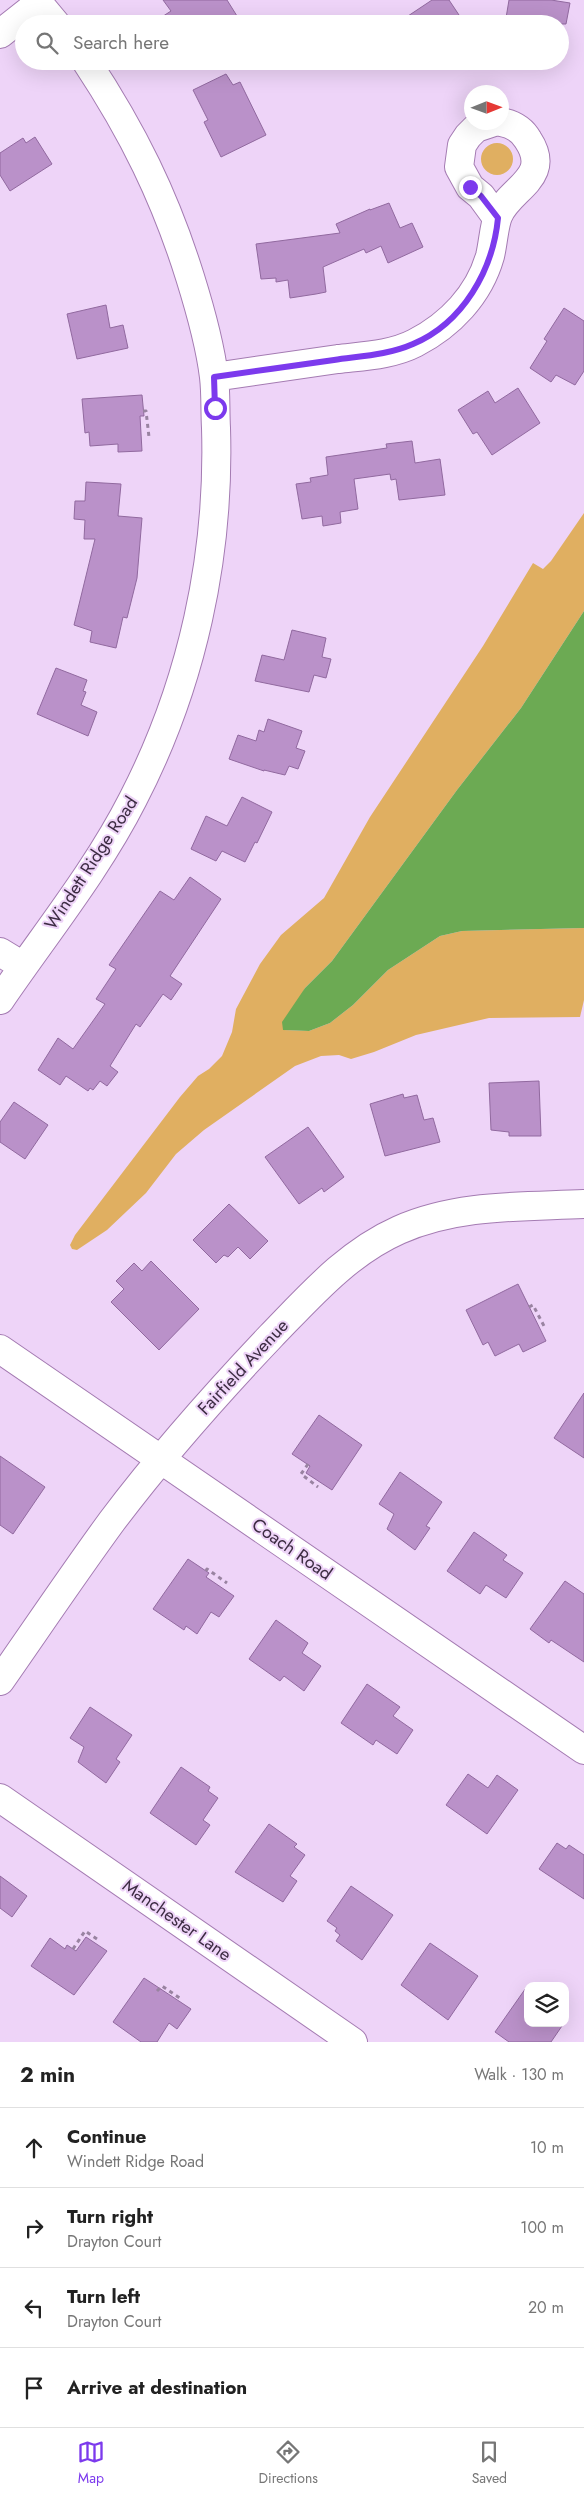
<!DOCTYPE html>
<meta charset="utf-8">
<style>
:root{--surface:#fff;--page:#f6f6f6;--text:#222;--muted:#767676;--line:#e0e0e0;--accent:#7c3aed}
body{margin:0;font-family:Jost,sans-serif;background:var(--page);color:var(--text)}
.controls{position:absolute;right:15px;bottom:15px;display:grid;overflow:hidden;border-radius:10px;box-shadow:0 5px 20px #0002}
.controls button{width:45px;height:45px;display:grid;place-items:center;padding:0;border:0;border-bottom:1px solid var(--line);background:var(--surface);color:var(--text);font:25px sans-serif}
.compass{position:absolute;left:464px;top:85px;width:45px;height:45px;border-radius:50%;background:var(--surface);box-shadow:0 5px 20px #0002;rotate:89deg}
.stop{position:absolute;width:15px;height:15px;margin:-11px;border:4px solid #7c3aed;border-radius:50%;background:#fff}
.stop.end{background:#7c3aed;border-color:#fff;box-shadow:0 1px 5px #0008}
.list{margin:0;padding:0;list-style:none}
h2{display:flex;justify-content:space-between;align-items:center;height:65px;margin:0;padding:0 20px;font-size:21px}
h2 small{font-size:16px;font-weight:400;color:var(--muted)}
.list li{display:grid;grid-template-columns:32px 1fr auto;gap:15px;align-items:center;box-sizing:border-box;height:80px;padding:0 20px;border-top:1px solid var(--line)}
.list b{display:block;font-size:19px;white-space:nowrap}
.list p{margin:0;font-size:16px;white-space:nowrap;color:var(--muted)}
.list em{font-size:16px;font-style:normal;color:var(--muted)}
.icon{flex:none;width:28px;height:28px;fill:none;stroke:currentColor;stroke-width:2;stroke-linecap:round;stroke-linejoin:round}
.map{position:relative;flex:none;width:584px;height:2042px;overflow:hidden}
.search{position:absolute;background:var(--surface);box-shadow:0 5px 20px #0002;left:15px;right:15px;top:15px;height:55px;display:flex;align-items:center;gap:12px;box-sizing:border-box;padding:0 18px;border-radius:28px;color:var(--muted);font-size:19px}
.sheet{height:385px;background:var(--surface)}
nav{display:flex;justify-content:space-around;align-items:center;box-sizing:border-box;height:70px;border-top:1px solid var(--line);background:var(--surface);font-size:14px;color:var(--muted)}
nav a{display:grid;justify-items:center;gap:2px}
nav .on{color:var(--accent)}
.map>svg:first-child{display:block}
.green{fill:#e0af61}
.water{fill:#6caa53}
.building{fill:#ba91c9;stroke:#91699f}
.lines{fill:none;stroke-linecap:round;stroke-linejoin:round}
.minor-casing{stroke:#a47bb2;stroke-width:30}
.path{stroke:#9983a1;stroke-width:3;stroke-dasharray:4 4;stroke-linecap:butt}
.minor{stroke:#fff;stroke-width:28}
.route{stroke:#7c3aed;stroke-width:6}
.labels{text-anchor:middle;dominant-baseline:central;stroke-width:4;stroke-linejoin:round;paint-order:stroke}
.street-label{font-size:18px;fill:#3d2c43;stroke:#eed4f8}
</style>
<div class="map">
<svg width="584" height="2042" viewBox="0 0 584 2042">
<rect width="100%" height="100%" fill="#eed4f8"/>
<path class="green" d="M481 159a16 16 0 1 1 32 0a16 16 0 1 1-32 0Z
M584 513V611L521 708 457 790 332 961 305 988 284 1030 309 1031 330 1023 353 1005 388 970 440 936 462 931 584 928V1000L580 1017 489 1018 416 1035 374 1052 351 1059 339 1055 321 1056 295 1066 204 1130 176 1154 146 1193 107 1230 77 1250 72 1249 70 1245 75 1235 180 1097 198 1076 209 1069 222 1056 232 1032 236 1009 260 964 281 935 324 898 370 817 483 646 533 563 543 569 551 561Z"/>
<path class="water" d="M584 611V928L462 931 440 936 388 970 353 1005 330 1023 309 1031 283 1030 282 1022 305 988 332 961 457 790 521 708Z"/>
<path class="building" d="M163 0H227L242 24H151L171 11Z
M432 0H449L465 24H396Z
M509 0H551L570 3 566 24H505Z
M226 74 233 85 240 82 266 135 221 157 204 122 208 120 193 90Z
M35 137 52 164 10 191 0 175V153L23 138 26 143Z
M389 203 400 228 412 223 423 247 388 263 381 246 366 253 364 249 323 267 326 292 316 294 290 298 288 280 276 282V278L261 279 256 244 340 233 336 224 370 209V210Z
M106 305 110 328 123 325 128 348 77 359 67 314Z
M564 308 584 321V371L575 385 556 375 551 382 530 368 547 341 544 339Z
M518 388 540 423 492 455 477 432 473 434 458 410 488 391 495 403Z
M142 395 144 416H140L142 451 118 452V444L90 446 89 432 85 433 82 399Z
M412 441 415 463 440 459 445 495 399 500 396 479 391 480 390 474 354 479 358 509 340 512 341 523 323 526 322 516 302 519 296 484 311 482 310 478 328 475 326 457 387 448 386 444Z
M86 482 121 484 118 516 142 518 137 578 127 618 123 617 116 648 90 642 92 631 74 625 95 539H84L85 520 74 519 75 501H85Z
M292 630 326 638 322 657 331 659 326 678 314 675 309 692 255 681 262 655 284 660Z
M56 668 87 680 83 691 86 692 81 705 97 712 88 736 37 714Z
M268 719 302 731 296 748 305 751 298 769 289 766 285 775 264 770V771L229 759 238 735 256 741 259 730 264 732Z
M242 797 272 812 257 843 255 842 245 862 222 851 216 861 191 849 206 816 227 826Z
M190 877 221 899 170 976 182 984 171 1000 163 994 140 1027 136 1024 110 1066 118 1072 107 1086 100 1081 93 1090 90 1088 88 1091 66 1076 60 1085 38 1070 58 1038 73 1049 105 1004 96 999 116 969 109 965 160 891 174 900Z
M539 1081 541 1136H509V1132L491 1130 489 1083Z
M403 1094 404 1098 417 1095 424 1120 433 1118 440 1142 385 1156 370 1104Z
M14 1102 48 1125 25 1159 0 1142V1122Z
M308 1127 344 1177 324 1192 322 1188 299 1204 265 1157Z
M229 1204 268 1241 250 1259 238 1247 228 1257 224 1255 216 1263 193 1240Z
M151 1261 199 1309 159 1350 111 1302 124 1289 116 1281 134 1263 142 1271Z
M518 1284 546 1341 523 1352 519 1344 495 1356 488 1342 483 1345 466 1310Z
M584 1393V1458L554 1438Z
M319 1415 362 1445 332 1490 306 1473 310 1466 292 1454Z
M0 1456 45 1487 13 1534 0 1525Z
M400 1472 442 1502 426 1526 430 1528 415 1550 387 1529 394 1514 379 1504Z
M474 1532 507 1555 503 1560 523 1573 506 1598 486 1585 480 1594 447 1571Z
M188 1559 209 1573 206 1577 234 1596 219 1617 211 1612 197 1634 186 1626 184 1630 153 1609Z
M565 1581 584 1594V1662L551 1640 549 1643 530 1629Z
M276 1620 308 1643 302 1653 321 1666 304 1691 284 1676 280 1681 249 1659Z
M367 1684 400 1707 393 1716 413 1730 397 1754 376 1740 373 1745 341 1723Z
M90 1707 132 1735 116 1759 120 1762 106 1783 78 1762 84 1747 70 1738Z
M181 1767 210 1787 208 1791 218 1798 203 1820 210 1825 196 1845 150 1813Z
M468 1774 488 1788 497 1775 518 1790 487 1834 446 1805Z
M269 1824 297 1844 294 1847 305 1855 290 1876 297 1881 283 1902 235 1872Z
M557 1843 566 1849 569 1845 584 1855V1899L539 1869Z
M0 1876 27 1896 12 1917 0 1908Z
M351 1886 393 1915 362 1960 336 1941 340 1935 335 1931 337 1928 327 1921Z
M86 1937 107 1951 74 1995 31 1966 50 1938 65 1949 67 1945 76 1951Z
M430 1943 478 1976 448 2020 401 1985Z
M144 1978 191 2009 177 2029 169 2023 157 2042H141L113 2022Z
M528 1985V2023H564L551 2042H509L495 2032Z"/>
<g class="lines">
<defs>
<path id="minor" d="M36 0 56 24
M0 34 39 3
M494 122 476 128 468 136 462 145 459 167 470 187 481 196 497 218
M214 377C255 371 296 365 338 359 363 356 392 355 415 343 450 325 479 295 490 256 493 244 494 226 498 216 509 188 553 178 528 140 522 129 512 124 501 122
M0 952 23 966
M0 1000C45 934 97 870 133 799 192 685 220 556 216 428 215 411 216 394 214 377 210 344 200 309 190 277 165 197 133 132 86 61
M0 1349 584 1750
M0 1681C37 1628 74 1573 112 1521 161 1456 215 1395 271 1336 310 1296 347 1253 399 1230 457 1204 522 1207 584 1204
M0 1798 353 2042"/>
</defs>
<use href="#minor" class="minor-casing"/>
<path class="path" d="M143 411H146L149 437
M529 1307 533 1305 544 1326
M308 1464 301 1474 318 1487
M206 1571 207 1569 227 1583
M73 1949 85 1931 100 1941
M157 1991 162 1986 181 1999"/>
<use href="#minor" class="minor"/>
</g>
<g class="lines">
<path class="route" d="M215 408 214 377C254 371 294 366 334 360 361 356 388 355 413 344 463 323 493 270 498 218L481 196 470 187"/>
</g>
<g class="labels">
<g class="street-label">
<text transform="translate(91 863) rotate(-57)">Windett Ridge Road</text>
<text transform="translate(243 1367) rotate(-47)">Fairfield Avenue</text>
<text transform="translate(292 1549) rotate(35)">Coach Road</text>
<text transform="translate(177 1920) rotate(35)">Manchester Lane</text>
</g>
</g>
</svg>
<div class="controls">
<button><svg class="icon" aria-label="layers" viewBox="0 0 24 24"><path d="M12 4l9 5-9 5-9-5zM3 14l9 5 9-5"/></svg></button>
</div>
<svg class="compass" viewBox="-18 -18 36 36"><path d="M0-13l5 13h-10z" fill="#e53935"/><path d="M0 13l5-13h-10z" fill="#767676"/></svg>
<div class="stop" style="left:215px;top:408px"></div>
<div class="stop end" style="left:470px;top:187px"></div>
<div class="search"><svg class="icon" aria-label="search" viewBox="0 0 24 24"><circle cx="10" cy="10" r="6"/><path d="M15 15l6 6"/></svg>Search here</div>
</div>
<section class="sheet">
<h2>2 min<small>Walk · 130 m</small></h2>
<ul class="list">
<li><svg class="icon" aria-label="ahead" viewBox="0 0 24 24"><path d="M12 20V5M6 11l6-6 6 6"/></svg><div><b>Continue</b><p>Windett Ridge Road</p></div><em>10 m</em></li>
<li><svg class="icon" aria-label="right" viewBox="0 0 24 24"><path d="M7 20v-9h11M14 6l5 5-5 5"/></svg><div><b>Turn right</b><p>Drayton Court</p></div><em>100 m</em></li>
<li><svg class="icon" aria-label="left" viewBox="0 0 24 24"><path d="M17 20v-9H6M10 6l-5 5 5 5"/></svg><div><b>Turn left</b><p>Drayton Court</p></div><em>20 m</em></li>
<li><svg class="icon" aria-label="arrive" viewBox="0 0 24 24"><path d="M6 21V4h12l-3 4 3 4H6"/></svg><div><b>Arrive at destination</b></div></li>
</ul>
</section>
<nav>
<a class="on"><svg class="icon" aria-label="map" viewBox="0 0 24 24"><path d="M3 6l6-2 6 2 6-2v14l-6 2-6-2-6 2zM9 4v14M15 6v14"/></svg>Map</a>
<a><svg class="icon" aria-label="directions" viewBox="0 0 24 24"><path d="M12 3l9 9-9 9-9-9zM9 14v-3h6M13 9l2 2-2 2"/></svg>Directions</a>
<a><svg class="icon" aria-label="saved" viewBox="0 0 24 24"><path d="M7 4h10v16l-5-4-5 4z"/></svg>Saved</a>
</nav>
